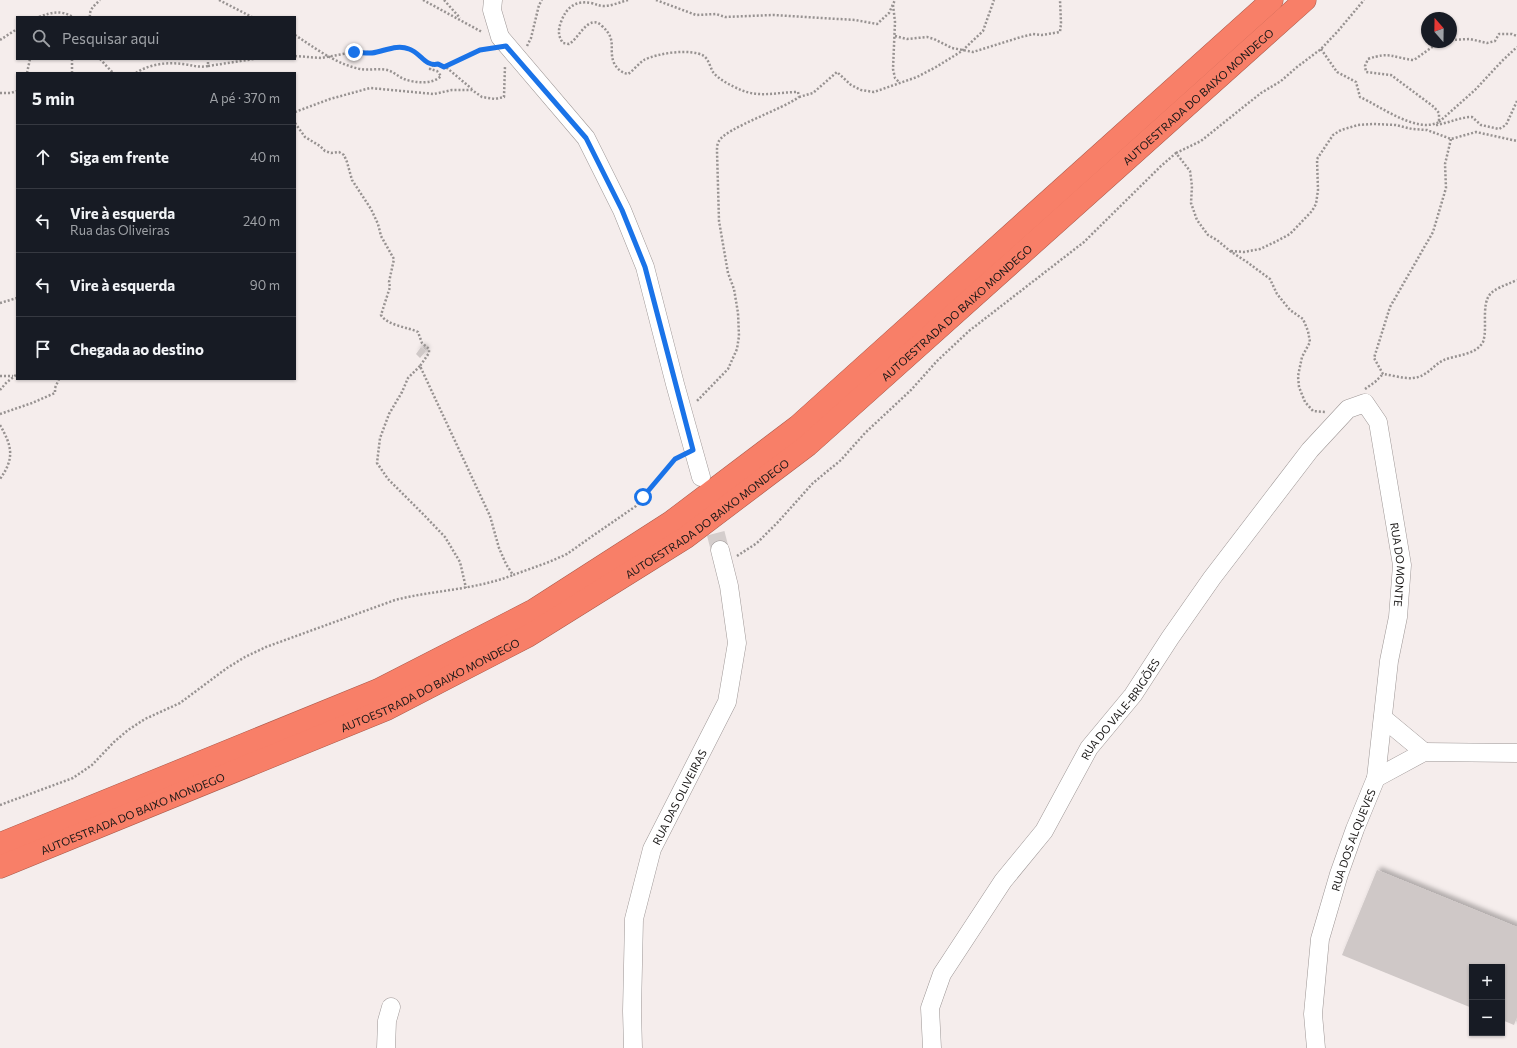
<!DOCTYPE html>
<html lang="pt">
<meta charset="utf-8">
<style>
:root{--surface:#171b24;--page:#20242c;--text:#f1f3f6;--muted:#9ea1a6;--line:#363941}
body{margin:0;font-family:Commissioner,sans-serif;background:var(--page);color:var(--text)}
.controls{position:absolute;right:12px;bottom:12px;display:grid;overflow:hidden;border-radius:0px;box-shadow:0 1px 3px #0004}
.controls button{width:36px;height:36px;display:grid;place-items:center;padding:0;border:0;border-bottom:1px solid var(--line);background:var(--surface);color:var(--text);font:20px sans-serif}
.compass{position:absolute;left:1421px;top:12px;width:36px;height:36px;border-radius:50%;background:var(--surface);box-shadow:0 1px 3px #0004;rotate:340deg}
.stop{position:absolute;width:12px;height:12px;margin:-9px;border:3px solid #1a73e8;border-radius:50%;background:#fff}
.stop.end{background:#1a73e8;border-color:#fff;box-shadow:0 1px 4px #0008}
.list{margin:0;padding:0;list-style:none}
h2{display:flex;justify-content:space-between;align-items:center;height:52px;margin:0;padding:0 16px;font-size:17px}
h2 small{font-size:13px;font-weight:400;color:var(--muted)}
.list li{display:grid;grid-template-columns:26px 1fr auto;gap:12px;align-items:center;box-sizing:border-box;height:64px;padding:0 16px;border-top:1px solid var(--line)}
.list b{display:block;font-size:15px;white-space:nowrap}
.list p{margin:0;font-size:13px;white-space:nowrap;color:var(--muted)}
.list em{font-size:13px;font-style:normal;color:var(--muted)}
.icon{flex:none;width:22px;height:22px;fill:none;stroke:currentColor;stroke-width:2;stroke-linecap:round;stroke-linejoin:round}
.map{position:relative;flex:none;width:1517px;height:1048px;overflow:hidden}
.search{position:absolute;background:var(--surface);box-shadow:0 1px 3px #0004;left:16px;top:16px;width:280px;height:44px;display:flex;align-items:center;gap:10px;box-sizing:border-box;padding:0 14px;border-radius:0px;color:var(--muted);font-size:15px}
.panel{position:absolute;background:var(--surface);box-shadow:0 1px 3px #0004;left:16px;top:72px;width:280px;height:308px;border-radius:0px}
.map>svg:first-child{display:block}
.building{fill:#cfc8c7;filter:url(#shadow)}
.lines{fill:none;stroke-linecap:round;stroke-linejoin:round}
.minor-tunnel{stroke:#d4cdcc;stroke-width:18;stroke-dasharray:18 9;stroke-linecap:butt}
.minor-casing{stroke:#9d9695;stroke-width:19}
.highway-casing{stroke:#aa5b4c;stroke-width:23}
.path{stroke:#979291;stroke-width:2.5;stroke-dasharray:2 2;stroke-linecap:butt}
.minor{stroke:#fff;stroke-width:18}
.highway{stroke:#f87f68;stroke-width:22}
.route{stroke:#1a73e8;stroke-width:5}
.labels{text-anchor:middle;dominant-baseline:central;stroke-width:3;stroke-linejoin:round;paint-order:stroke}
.street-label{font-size:11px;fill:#1a1817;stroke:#fffcfb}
</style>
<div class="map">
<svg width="1517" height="1048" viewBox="0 0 1517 1048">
<defs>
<filter id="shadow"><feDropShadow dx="3.5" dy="-3.5" stdDeviation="2" flood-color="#0004"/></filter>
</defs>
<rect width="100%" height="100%" fill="#f5edec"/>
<path class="building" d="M421 347 426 351 420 358 416 354Z
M1377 870 1517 927V1017L1514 1025 1502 1020V967H1472V1008L1342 955Z"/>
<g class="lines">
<path class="minor-tunnel" d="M709 507 720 550"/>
<defs>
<g id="minor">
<path d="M493 0 492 10 500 37 586 138 622 210 645 267 675 384 701 477"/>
<path d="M1383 718 1424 752"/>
<path d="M386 1048 387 1021 391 1007"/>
<path id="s1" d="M633 1048 632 1011 634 919 652 849 727 702 737 643 729 586 720 550"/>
<path id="s2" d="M932 1048 930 1008 942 974 1003 881 1044 831 1089 748 1133 695 1170 638 1212 578 1310 450 1348 409 1365 403 1378 422 1402 565 1398 617 1389 661 1376 778"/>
<path id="s3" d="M1316 1048 1313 1014 1320 939 1339 874 1355 829 1376 778 1424 752 1517 753"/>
</g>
<g id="highway">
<path d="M0 844 378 690 534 610 671 522 798 426 1272 0"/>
<path id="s4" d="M0 867 387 709 528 636 685 538 808 445 1305 0"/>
</g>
</defs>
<use href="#minor" class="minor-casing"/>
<use href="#highway" class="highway-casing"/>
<path class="path" d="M219 0 252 17
M423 0 482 32
M444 0 460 18
M628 0C620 2 612 6 604 6 599 6 596 4 591 3 575 0 566 8 561 22 558 30 558 36 563 43L569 44C577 39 581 29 589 24 594 21 598 22 602 26 618 40 608 49 614 63 617 69 622 73 628 74 634 70 639 63 644 60 658 53 691 48 704 56 709 60 710 67 713 72 719 80 732 86 741 90 760 98 778 92 798 92L799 97C783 109 726 128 719 141 717 144 717 148 717 151L719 221 728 273 734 289 738 313 739 336 737 349 728 369 696 402
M656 0 696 15 716 14 725 17 773 15 855 20 877 24 889 13 895 0
M893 5 895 22 893 69 895 78 899 82
M39 17C52 12 61 10 73 17
M90 17C89 9 95 5 100 0
M295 35C315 48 336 64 360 69 369 71 381 67 390 71 395 73 399 77 404 79 415 83 432 85 441 76L437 71 430 69 433 65 438 64 447 68 472 89
M895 36 907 39 927 37 934 39 952 48 973 52 1021 37 1033 34 1042 35 1060 32 1061 23 1060 0
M0 40 17 29
M1451 40 1470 39 1487 43 1495 41 1499 34H1512L1517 36
M527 46 531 38 539 5 542 0
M1321 49 1337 72 1356 82 1360 97C1380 106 1417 134 1439 122V113L1434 107 1391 75 1366 72 1365 66 1368 59C1391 51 1393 58 1414 60L1435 45 1443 42
M295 56 321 58 354 52H373L394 47H402L411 49 426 62 433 65
M72 59V73
M100 59 113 73
M208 66 254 59
M444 67 472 53 491 48
M27 73 30 59
M136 73C149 64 167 62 183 64 192 65 199 68 208 66V59
M0 93H11L17 91
M799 97 813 93 837 72 851 85 861 90 874 92 917 77 936 67 962 51 983 31 994 0
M295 112 330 99 370 88 434 94 452 90H472L482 97 495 99 504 97 505 66
M1439 122 1475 90 1502 61 1517 47
M295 123 305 137 320 146 325 151 331 153 339 152 344 155 347 162 352 180 371 209 378 224 381 236 394 259 389 282 390 287 381 315C388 326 408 327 418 332L422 343 429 349V353L420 366 490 516 499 548 506 564 513 575 549 562 567 554 591 537 636 506 664 472 675 459 680 456
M1436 125C1449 123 1460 117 1472 117L1481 125 1499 129 1506 125 1517 101
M1451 139 1445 164 1446 188 1433 232 1390 307 1374 358 1383 374C1392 375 1404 379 1413 378 1427 377 1433 365 1444 360 1456 355 1476 355 1483 342 1485 336 1485 330 1485 324 1484 290 1490 292 1517 280
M1176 153 1201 141 1261 93 1281 81 1297 67 1321 49 1338 31 1364 0
M1231 251 1244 252 1260 249 1275 242 1290 234 1312 211 1316 204 1318 190 1317 159 1333 135 1341 130 1358 125 1374 124 1396 125 1412 129 1427 130 1451 139 1476 132 1517 141
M0 303 17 298
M420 366 408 378 402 392 389 414 380 438 377 463 388 479 424 515 445 537 460 562 466 588
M0 376H13
M1365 389 1375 382 1383 374
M0 390 6 383 17 374
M0 414 32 403 55 393V388L59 379
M0 425C12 446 15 458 0 479
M737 556 757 543 778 522 813 483 841 460 865 433 911 390 937 361 969 331 1084 242 1161 166 1176 153 1190 171 1192 186 1191 203 1197 220 1208 235 1217 240 1230 251 1247 262 1270 279 1277 294 1290 310 1303 319 1308 331 1310 342 1302 357 1298 376 1299 387 1305 402 1313 411 1325 412
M0 805 73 778 92 765 114 742 128 730 145 719 180 703 227 668 245 657 266 647 395 600C434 590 475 590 513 575"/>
<use href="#minor" class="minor"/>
<use href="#highway" class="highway"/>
</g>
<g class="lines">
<path class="route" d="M354 52C360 53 366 53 372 53 385 51 397 44 409 49 421 53 425 67 438 64L444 67 480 50 506 46 586 138 622 210 645 267 693 450 675 459 643 497"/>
</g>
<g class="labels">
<g class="street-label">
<text stroke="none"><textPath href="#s4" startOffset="1439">AUTOESTRADA DO BAIXO MONDEGO</textPath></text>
<text stroke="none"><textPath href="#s4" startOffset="1115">AUTOESTRADA DO BAIXO MONDEGO</textPath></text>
<text stroke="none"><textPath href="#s4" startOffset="791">AUTOESTRADA DO BAIXO MONDEGO</textPath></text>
<text stroke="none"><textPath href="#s2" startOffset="959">RUA DO MONTE</textPath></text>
<text stroke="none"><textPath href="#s4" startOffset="467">AUTOESTRADA DO BAIXO MONDEGO</textPath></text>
<text stroke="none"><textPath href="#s2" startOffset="396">RUA DO VALE-BRIGÕES</textPath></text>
<text stroke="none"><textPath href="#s1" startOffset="260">RUA DAS OLIVEIRAS</textPath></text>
<text stroke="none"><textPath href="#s4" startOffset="143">AUTOESTRADA DO BAIXO MONDEGO</textPath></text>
<text stroke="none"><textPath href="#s3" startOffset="214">RUA DOS ALQUEVES</textPath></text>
</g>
</g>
</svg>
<div class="controls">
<button>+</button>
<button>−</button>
</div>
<svg class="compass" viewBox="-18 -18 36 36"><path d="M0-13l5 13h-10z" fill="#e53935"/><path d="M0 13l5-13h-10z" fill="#9ea1a6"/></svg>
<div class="stop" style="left:643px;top:497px"></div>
<div class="stop end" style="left:354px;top:52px"></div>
<div class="search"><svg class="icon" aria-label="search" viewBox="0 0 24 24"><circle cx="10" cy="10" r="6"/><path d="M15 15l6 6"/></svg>Pesquisar aqui</div>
<section class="panel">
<h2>5 min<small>A pé · 370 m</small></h2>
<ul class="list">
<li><svg class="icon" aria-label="ahead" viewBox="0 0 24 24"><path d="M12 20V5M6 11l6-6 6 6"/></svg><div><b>Siga em frente</b></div><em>40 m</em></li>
<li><svg class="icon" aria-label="left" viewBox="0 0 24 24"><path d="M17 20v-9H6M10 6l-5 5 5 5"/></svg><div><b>Vire à esquerda</b><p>Rua das Oliveiras</p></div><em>240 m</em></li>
<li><svg class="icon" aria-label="left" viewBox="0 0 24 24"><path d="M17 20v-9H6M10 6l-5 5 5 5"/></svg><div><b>Vire à esquerda</b></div><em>90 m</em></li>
<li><svg class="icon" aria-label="arrive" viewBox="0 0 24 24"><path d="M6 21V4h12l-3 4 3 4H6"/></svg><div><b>Chegada ao destino</b></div></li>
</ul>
</section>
</div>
